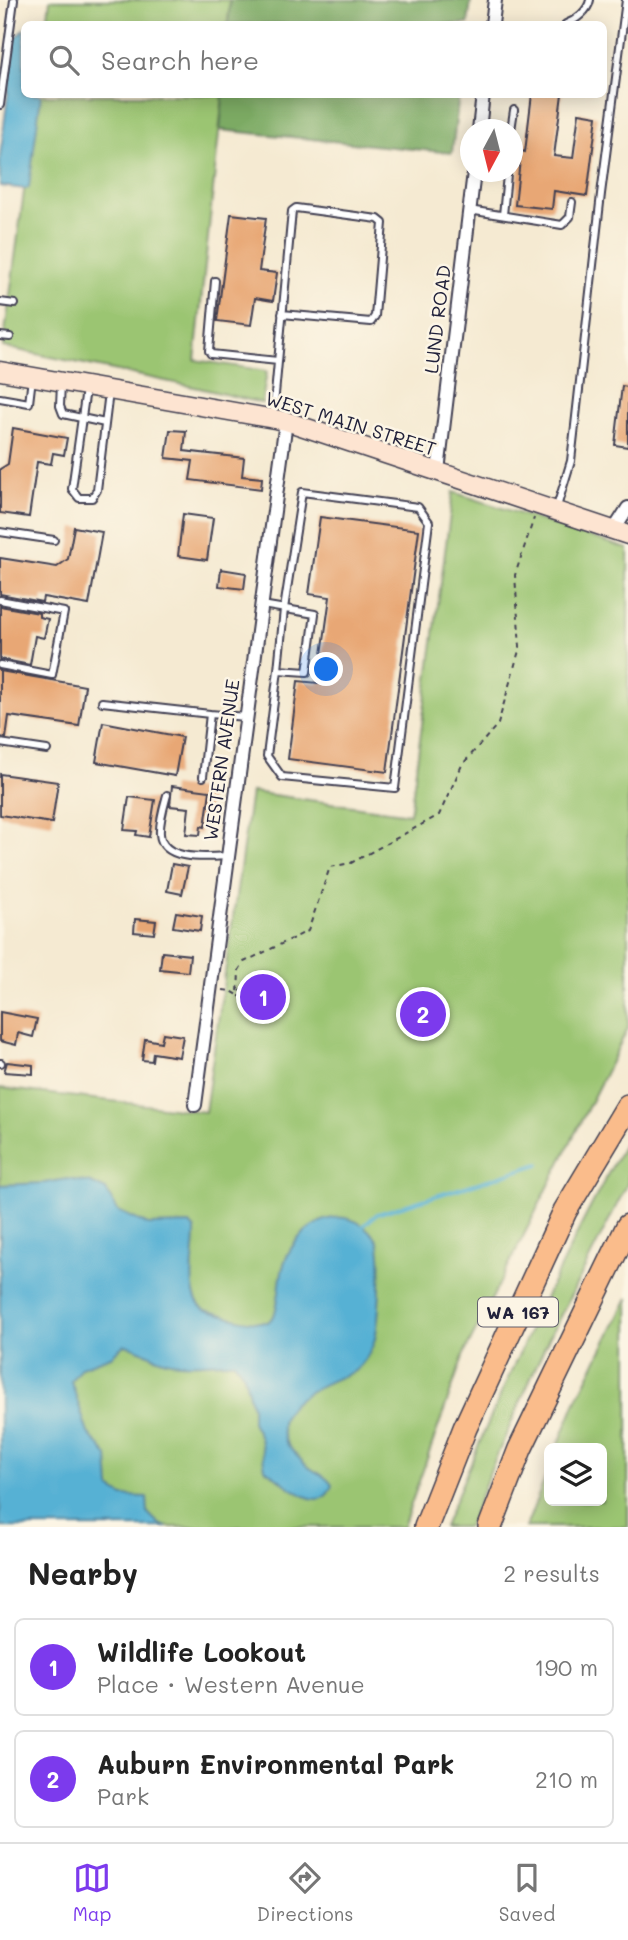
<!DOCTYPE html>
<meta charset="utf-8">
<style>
:root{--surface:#fff;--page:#f2f2f2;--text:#222;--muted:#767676;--line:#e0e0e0;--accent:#7c3aed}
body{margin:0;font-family:Mali,sans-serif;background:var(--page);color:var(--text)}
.controls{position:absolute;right:21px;bottom:21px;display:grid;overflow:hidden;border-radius:10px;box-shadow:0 4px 18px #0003}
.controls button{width:63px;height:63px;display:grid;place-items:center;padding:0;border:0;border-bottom:2px solid var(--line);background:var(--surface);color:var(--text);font:35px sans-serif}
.compass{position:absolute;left:460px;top:119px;width:63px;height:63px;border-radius:50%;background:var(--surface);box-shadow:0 4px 18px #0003;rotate:187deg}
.you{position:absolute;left:327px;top:670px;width:24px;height:24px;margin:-18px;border:5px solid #fff;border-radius:50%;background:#1a73e8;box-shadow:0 0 0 10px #1a73e833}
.badge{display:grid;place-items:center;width:46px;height:46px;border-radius:50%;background:var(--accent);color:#fff;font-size:23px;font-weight:700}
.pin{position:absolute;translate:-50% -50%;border:4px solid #fff;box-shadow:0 2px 7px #0006}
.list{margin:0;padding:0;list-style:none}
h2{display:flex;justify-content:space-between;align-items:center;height:91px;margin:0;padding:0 28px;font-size:30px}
h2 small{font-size:23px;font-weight:400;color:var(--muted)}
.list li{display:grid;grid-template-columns:46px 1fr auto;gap:21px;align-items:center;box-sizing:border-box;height:98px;margin:0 14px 14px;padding:0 14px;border:2px solid var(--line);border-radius:10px}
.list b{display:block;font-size:26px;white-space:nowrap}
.list p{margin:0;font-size:23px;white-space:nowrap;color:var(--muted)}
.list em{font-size:23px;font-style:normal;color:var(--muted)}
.icon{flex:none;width:38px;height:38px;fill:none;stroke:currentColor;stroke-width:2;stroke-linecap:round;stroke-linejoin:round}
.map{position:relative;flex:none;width:628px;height:1527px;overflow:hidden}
.search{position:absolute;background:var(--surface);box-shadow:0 4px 18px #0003;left:21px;right:21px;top:21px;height:77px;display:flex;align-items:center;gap:18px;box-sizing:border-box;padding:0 24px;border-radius:10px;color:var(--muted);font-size:26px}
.sheet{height:315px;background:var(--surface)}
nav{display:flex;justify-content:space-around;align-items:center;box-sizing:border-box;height:98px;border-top:2px solid var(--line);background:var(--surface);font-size:19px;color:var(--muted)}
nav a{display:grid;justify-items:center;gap:4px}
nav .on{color:var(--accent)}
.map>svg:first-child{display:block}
.green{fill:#9bc572;stroke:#5e7456;stroke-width:2}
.forest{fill:#7caa64;stroke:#4f6650;stroke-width:2}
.water{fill:#56b1d4;stroke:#3c6a88;stroke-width:2}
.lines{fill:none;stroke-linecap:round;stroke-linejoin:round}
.stream{stroke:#56b1d4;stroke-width:3.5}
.building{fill:#e8a775}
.service-casing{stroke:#424052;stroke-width:10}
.minor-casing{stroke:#424052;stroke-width:16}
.secondary-casing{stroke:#424052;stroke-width:21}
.motorway-casing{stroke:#424052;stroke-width:26}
.path{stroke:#424052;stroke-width:2;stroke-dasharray:5 5;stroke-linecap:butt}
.service{stroke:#fff;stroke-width:6}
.minor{stroke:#fff;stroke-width:12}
.secondary{stroke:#fde4d1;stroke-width:18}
.motorway{stroke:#fabc8b;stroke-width:23}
.labels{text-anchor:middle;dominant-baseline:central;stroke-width:5;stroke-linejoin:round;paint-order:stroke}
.shield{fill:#fcf5e5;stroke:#63616e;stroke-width:2}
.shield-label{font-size:18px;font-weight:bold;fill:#22223b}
.street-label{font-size:19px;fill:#22223b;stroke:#fcf5e5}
</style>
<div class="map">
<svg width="628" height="1527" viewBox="0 0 628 1527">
<rect width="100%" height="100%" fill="#fcf5e5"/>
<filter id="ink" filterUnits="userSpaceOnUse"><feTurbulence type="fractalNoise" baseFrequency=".0143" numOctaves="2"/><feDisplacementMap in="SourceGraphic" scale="14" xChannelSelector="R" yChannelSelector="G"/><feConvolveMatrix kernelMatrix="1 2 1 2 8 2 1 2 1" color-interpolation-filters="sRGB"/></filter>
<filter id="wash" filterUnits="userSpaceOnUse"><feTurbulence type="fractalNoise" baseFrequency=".00686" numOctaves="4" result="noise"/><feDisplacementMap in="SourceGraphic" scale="28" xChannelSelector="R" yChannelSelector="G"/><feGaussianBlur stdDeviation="1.57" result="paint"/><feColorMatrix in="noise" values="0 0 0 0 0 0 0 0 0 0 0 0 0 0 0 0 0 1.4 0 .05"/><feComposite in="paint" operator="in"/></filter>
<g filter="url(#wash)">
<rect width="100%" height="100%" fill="#f5ead2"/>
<path class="green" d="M50 0H230L228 24H47Z
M37 95H223L195 360 267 371 262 403 199 388 3 347Z
M453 492 628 549V1028L464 1354 403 1527H0V1088L205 1112 251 792 410 814Z
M628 1137V1183L545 1346 491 1469 468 1527H444C499 1393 558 1263 628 1137Z
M628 1298V1527H526L549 1468V1501H602V1448H557L577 1399Z"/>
<path class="forest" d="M230 0H471L468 24H228Z
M223 95H459L452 153 220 130Z"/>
<path class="water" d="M24 29V94L41 95 29 187 26 189 0 186V157L14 46 15 38Z
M67 1179 91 1183 106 1190 118 1211 148 1225 190 1224 195 1230C196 1251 184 1296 204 1309 209 1312 215 1312 220 1314 237 1319 250 1323 268 1322L274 1316C281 1296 278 1273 288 1254 302 1227 334 1206 362 1225 367 1229 373 1233 377 1240 384 1252 379 1331 373 1345 370 1354 362 1365 355 1371 329 1382 267 1403 285 1440 289 1449 299 1458 306 1465 315 1473 325 1474 332 1485 321 1520 281 1479 265 1469L260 1437 252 1422V1407L244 1375 234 1362C212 1361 192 1366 171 1362 153 1359 142 1348 124 1345L111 1356 81 1367 71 1381 88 1433 108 1456 110 1488 123 1496 147 1497 148 1513 159 1524 167 1527H0V1185L44 1183Z"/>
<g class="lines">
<path class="stream" d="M361 1228 377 1214 539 1164"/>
</g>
<g id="blocks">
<path class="building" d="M532 94H562L554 156 573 158 579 113 597 116 587 196 554 191 552 209 515 205 521 151 525 152Z
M231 214 266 218 259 271 277 273 273 301 255 298 251 325 217 321Z
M622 386 628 387V447L615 445Z
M13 428 67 438 64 455 53 453 51 464 37 462 29 517 0 513V469L8 464Z
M170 430 186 431 184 451 244 458 242 476 262 478 261 489 190 480 193 461 166 458Z
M183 514 213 518 207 560 178 556Z
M320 517 419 530 387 772 288 759 298 681 318 683 330 597 309 594Z
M74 527 102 532 89 605 43 597 42 602 0 594V558L57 567 68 559Z
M221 569 246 573 244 589 219 586Z
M0 606 39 613V617L48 619 44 638 35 636 30 665 0 659Z
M0 671 85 686 79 726 9 716 6 738 0 737Z
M103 722 182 737 175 776 96 762Z
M0 774 58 782 52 823 0 815Z
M172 786 210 791 205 827 201 826 200 835 186 834 189 808 170 806Z
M129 797 155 800 149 837 136 835 137 831 124 830Z
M172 864 188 867 182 894 167 891Z
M176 912 202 916 200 931 173 927Z
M135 919 156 921 154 934 134 932Z
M162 952 190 955 188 972 160 969Z
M0 1012 37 1019 33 1037 18 1033 16 1045 0 1041Z
M163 1033 183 1036 179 1057 153 1053 152 1061 142 1060 145 1039 161 1042Z
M7 1062 33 1065V1074L4 1072Z"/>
</g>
</g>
<g filter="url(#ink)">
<use href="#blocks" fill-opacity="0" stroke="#424052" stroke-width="2"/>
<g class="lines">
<defs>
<path id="service" d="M566 24C576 20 588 11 590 0
M0 105 14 0
M511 130 514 110
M469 210 562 225 570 217 572 202
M503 215 507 175
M215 281 209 351 211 354 278 361
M0 302 15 304
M0 336 10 337
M61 383 60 406 63 414 105 423
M86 389 72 489 79 498H92L97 490 109 392
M0 398 29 403 32 378
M273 416 292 211 296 208 378 219 383 223 375 316 371 322 282 314
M556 510 571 461 601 194 626 0
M0 532 54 540
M0 600 64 612 52 675 0 665
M262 605 315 614 307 672 278 670 267 756 282 777 395 788 429 522 418 507 302 492 284 609 278 670
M102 702 210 714
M0 743 47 750
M203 777 210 714 246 717
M167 795C164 806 159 822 160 834 162 862 209 857 228 856
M0 1063H1"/>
<path id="minor" d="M492 24 495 0
M479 130 483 94
M438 471 474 172
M614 530 628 508
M195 1105 286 421"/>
<path id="secondary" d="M0 371 286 421 628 535"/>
<path id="motorway" d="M426 1527 465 1428 565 1211 628 1106
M490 1527 520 1449 628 1226"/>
</defs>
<use href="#service" class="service-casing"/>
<use href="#minor" class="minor-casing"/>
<use href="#secondary" class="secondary-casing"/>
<use href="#motorway" class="motorway-casing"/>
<path class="path" d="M223 990 231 991 238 995 239 970 244 962 308 931 330 867 351 863 439 815 462 765 498 724 520 647 515 575 534 518
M240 991 249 986 262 985 263 994
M239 996 259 1000"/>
<use href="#service" class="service"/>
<use href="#minor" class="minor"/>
<use href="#secondary" class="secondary"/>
<use href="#motorway" class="motorway"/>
</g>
</g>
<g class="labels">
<rect class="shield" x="478" y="1297.5" width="80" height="29" rx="5"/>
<g class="shield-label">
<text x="518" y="1312">WA 167</text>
</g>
<g class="street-label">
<text transform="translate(437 319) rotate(-83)">LUND ROAD</text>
<text transform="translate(351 423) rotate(17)">WEST MAIN STREET</text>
<text transform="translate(221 760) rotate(-82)">WESTERN AVENUE</text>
</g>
</g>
</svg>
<div class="controls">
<button><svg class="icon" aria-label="layers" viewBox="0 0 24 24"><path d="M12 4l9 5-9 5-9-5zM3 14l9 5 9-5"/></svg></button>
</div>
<svg class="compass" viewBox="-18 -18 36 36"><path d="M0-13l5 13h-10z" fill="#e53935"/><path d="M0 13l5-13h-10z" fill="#767676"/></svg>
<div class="you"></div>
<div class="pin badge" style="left:263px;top:997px">1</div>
<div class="pin badge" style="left:423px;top:1014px">2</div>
<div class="search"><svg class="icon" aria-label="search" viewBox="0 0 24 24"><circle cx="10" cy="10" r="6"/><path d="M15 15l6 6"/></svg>Search here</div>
</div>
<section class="sheet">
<h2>Nearby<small>2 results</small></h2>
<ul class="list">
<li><span class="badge">1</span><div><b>Wildlife Lookout</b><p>Place · Western Avenue</p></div><em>190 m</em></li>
<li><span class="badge">2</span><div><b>Auburn Environmental Park</b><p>Park</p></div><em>210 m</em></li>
</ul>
</section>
<nav>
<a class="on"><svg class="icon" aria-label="map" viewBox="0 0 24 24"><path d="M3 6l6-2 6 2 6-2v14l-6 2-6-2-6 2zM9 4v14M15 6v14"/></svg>Map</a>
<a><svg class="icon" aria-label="directions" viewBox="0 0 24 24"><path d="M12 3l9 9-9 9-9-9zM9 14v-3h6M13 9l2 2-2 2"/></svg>Directions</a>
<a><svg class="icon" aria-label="saved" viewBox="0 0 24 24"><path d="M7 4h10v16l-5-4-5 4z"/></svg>Saved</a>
</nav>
